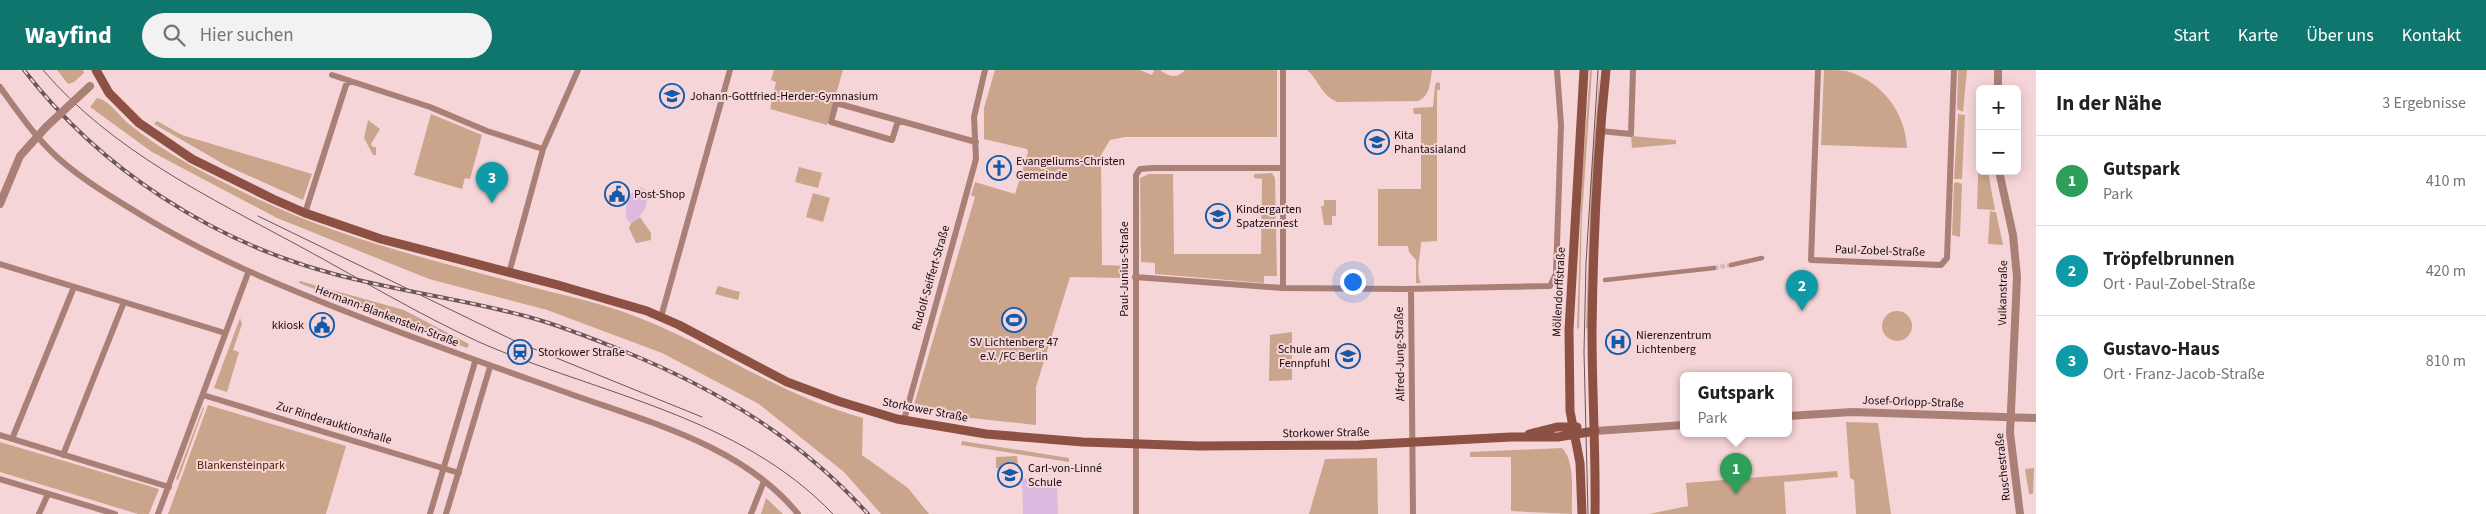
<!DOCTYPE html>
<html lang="de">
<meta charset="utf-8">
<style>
:root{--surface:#fff;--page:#f2f2f2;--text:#202124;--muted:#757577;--line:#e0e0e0;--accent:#0f766e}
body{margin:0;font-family:"Source Sans 3",sans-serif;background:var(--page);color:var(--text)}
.controls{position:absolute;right:15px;top:15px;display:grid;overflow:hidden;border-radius:8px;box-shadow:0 2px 12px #0003}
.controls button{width:45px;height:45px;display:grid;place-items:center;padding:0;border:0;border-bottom:1px solid var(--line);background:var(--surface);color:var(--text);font:25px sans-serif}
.you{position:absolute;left:1352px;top:211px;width:18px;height:18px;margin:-12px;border:4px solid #fff;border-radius:50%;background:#1a73e8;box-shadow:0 0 0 8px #1a73e833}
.badge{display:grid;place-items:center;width:32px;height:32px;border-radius:50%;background:var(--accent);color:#fff;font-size:16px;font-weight:700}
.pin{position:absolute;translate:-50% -41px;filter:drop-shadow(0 1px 2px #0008)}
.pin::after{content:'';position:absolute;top:26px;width:18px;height:15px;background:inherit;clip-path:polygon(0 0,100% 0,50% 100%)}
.popup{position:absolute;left:1680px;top:302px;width:112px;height:65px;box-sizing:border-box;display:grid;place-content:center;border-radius:8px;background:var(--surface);filter:drop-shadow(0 1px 4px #0005);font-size:16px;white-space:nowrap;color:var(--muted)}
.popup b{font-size:19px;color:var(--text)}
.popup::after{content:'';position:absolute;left:50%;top:100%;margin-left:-10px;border:10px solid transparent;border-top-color:var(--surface)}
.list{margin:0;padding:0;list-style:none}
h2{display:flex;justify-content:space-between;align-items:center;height:65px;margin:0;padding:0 20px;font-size:21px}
h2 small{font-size:16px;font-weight:400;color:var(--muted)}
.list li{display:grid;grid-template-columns:32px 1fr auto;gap:15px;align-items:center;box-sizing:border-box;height:90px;padding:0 20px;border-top:1px solid var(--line)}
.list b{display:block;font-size:19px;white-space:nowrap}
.list p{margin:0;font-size:16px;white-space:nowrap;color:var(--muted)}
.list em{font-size:16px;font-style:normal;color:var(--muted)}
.icon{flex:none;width:28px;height:28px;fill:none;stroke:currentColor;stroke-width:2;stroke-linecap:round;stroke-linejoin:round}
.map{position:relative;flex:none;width:2036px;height:444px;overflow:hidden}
header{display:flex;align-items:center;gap:30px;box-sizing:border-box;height:70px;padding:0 25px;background:var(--accent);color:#fff}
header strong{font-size:24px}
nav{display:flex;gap:28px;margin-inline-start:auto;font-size:18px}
.search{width:350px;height:45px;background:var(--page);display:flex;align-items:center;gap:12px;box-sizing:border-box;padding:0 18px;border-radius:28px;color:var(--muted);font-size:19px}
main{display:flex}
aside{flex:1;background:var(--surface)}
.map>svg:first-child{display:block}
.green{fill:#caa58c}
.water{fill:#dcbadf}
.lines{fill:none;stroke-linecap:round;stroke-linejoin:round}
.pedestrian-tunnel{stroke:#d5b7ba;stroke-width:4.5;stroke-dasharray:4.5 2;stroke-linecap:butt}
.pedestrian{stroke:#aa7f76;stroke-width:4.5}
.minor{stroke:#aa7f76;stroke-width:6}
.tertiary{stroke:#aa7f76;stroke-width:8}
.secondary{stroke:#8d5144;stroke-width:9}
.tram{stroke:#6a5759;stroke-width:1}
.rail-casing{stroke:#6a5759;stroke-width:4}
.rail{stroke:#f6d5d8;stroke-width:2;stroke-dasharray:5.5;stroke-linecap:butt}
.tertiary-bridge{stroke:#aa7f76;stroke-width:8}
.labels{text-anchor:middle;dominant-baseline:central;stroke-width:4;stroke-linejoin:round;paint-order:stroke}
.poi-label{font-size:12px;fill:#170c0e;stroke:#f6d5d8;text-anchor:start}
.street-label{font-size:12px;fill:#170c0e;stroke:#f6d5d8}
.park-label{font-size:12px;fill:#492100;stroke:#f6d5d8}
</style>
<header>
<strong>Wayfind</strong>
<div class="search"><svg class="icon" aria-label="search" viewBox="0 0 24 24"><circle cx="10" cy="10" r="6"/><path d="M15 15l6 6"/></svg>Hier suchen</div>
<nav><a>Start</a><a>Karte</a><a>Über uns</a><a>Kontakt</a></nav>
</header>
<main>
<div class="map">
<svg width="2036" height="444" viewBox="0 0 2036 444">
<rect width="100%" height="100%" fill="#f6d5d8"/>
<path class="green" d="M57 0H83L84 3 74 12 68 14Z
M774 0H843L827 55 770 39 776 12 771 10Z
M995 0H1140L1152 5 1154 0H1160C1169 7 1177 9 1185 0H1277V67H1125L1110 70 1101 85 1102 195 1129 196 1124 200 1123 208 1070 207 1036 317V355L952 346 913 338 975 127 971 125 975 112 1015 124 1028 82 1027 79 984 69V38Z
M1307 0H1432C1430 13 1430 26 1418 31L1338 32C1322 27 1319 10 1307 0Z
M1590 0H1592L1582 146 1579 258 1577 259 1582 108Z
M1600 0 1589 259 1586 258 1591 107Z
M1824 0C1831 0 1841 0 1847 1 1882 12 1905 41 1907 78L1821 75Z
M1958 0H1967L1963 42 1957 39Z
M1437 12 1440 13V20H1437V171L1421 172C1421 184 1415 203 1421 213H1416V190L1409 182 1408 176H1378V119H1421V44H1414L1413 38 1433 37 1435 15Z
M97 28C109 30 119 46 129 54 167 85 215 109 260 130 345 170 437 191 528 216 559 224 591 231 621 241 705 270 777 325 863 348L862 385 908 418 929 444H881L844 402 759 334 662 283 547 240 429 209 277 148 152 82 90 37Z
M431 44 482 65 470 109 465 108 462 119 414 105Z
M1958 44 1965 45 1962 109H1954Z
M1980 48V101H1988L1995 140 1977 139Z
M368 50 380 59 371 74 373 77H376V85H373L364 68Z
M157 51 182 65 312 104 303 130 227 96 154 54Z
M1631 66 1676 70V74L1632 78Z
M799 97 822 103 818 118 795 112Z
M1272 103 1275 108 1277 206H1264V213L1155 204V193L1141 192 1140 108 1149 104H1173L1174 184H1261L1262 109 1254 108V104Z
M1957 112 1962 114 1960 167 1952 165 1954 113Z
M813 123 830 128 823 152 806 147Z
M1324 130H1336V146H1332V155H1324L1321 136H1324Z
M1990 141 1996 142 2003 175 1988 174Z
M640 147 651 163V170L636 173 629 158 631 153Z
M300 211 404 240 469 274 467 278 299 213Z
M718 216 740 222 738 230 715 224Z
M1882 256a15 15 0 1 1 30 0a15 15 0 1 1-30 0Z
M240 248 242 254 233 280 239 282 227 322 214 318Z
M1292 262V310L1269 311 1270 265Z
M208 335 346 376 326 444H168Z
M203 337 204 338 178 410 176 409Z
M1846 352 1878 353 1891 444H1856L1854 410 1850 408Z
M962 371 1069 388V392L961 375Z
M0 372 159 419 149 444H138L0 402Z
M1562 378C1576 392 1571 425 1572 444L1511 441V387H1470V382Z
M1017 386 1018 398H996V387Z
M1377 388 1378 444H1309L1325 389Z
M2034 398 2033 424H2029L2025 399Z
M1837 401 1838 407 1784 412 1786 444H1649L1688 436 1686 413Z
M766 428 783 444H761Z"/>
<path class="water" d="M641 117 645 119C651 133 643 146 631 153L627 150C624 138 627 127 636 118Z
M1022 409H1057L1058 444H1023Z"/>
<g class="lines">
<path class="pedestrian-tunnel" d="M1714 198 1731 195"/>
<path class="pedestrian" d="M1731 195 1762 188
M1605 210 1714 198"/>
<path class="minor" d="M1283 0V218
M1818 0 1811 190 1941 195 1947 188 1954 0
M332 5 430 37 487 61 543 79
M0 17C18 42 35 67 58 88 84 111 116 130 146 148 209 186 274 213 342 240 420 271 498 298 576 326 653 353 745 378 798 444
M898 51 892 70 831 52 836 33 976 72
M1600 61 1631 64 1633 0
M305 143 346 15 350 11
M0 194 225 263
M509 203 543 79 578 0
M1135 207 1283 218 1404 219 1550 216 1556 204 1561 55 1557 0
M1411 219 1413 444
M661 247 730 0
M203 325 459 403
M904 350 976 89 974 47 985 0
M0 365 169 417
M12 369 74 217
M63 385 124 232
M0 409 115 444
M39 444 48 424
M158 444 248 203
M430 444 475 292
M446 444 490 297
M751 444 764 411
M1136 444V105L1140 99 1153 98H1282"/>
<path class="tertiary" d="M1998 19V0
M1999 101 2013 165 2017 207 2010 363 2020 444
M0 134 20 86 46 57
M1788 346 1852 342 2036 348
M1595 361 1684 355"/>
<path class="secondary" d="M96 0 109 23 139 53 192 89 273 129 305 143 381 169 558 215 647 241 679 255 787 312 838 331 897 349 986 364 1083 372 1199 376 1359 375 1511 367H1558L1595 361
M1529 364 1557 357H1577
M1582 444 1580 393 1570 341 1569 260 1584 0
M1595 444C1596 383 1592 323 1592 262 1593 174 1597 87 1606 0"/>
<path class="tram" d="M43 0C112 81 209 127 301 177 360 209 418 244 479 272 600 325 738 345 833 444
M258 146 517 272 702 347
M1588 444 1584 282 1586 193 1598 0"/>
<defs>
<path id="rail" d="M24 0C100 99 213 172 334 204 397 221 462 229 525 246 560 255 593 269 626 282 718 320 801 369 868 444"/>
</defs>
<use href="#rail" class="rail-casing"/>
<use href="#rail" class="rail"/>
<path class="tertiary-bridge" d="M46 57 90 16"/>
</g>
<defs>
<symbol id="school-ring" viewBox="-11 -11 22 22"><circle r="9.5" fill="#f6d5d8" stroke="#145aaa" stroke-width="1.5"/><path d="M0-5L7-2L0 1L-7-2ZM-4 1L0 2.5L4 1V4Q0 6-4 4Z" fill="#145aaa"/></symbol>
<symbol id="church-ring" viewBox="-11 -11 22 22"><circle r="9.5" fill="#f6d5d8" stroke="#145aaa" stroke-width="1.5"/><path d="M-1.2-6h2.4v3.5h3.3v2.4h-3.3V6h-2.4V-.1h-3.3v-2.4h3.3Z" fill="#145aaa"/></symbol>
<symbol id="civic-ring" viewBox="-11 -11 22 22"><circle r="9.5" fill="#f6d5d8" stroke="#145aaa" stroke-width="1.5"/><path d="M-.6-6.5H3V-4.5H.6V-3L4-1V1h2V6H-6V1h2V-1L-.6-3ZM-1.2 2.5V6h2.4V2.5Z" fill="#145aaa"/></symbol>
<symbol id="stadium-ring" viewBox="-11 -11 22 22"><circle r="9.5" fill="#f6d5d8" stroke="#145aaa" stroke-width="1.5"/><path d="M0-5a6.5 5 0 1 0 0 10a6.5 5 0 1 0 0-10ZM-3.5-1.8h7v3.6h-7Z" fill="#145aaa"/></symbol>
<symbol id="hospital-ring" viewBox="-11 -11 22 22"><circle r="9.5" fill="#f6d5d8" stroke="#145aaa" stroke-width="1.5"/><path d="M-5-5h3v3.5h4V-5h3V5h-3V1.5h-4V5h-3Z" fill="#145aaa"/></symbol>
<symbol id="station-ring" viewBox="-11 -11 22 22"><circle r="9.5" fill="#f6d5d8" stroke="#145aaa" stroke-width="1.5"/><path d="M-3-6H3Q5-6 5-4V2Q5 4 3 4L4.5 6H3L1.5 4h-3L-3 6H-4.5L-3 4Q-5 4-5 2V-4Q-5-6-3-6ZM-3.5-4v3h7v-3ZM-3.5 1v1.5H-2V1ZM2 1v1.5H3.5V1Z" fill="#145aaa"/></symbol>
</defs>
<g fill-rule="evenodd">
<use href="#school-ring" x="658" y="12" width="28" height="28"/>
<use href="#school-ring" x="1363" y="58" width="28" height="28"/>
<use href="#church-ring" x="985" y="84" width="28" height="28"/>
<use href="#civic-ring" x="603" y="110" width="28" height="28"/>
<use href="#school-ring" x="1204" y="132" width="28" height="28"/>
<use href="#stadium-ring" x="1000" y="236" width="28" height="28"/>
<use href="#civic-ring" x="308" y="241" width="28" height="28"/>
<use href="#hospital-ring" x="1604" y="258" width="28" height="28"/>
<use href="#station-ring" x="506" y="268" width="28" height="28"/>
<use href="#school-ring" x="1334" y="272" width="28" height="28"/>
<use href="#school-ring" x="996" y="391" width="28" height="28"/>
</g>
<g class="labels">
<g class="poi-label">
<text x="690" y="26">Johann-Gottfried-Herder-Gymnasium</text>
<text x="1394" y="65">Kita<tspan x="1394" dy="14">Phantasialand</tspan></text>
<text x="1016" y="91">Evangeliums-Christen<tspan x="1016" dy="14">Gemeinde</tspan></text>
<text x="634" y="124">Post-Shop</text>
<text x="1236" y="139">Kindergarten<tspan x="1236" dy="14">Spatzennest</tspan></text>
<text x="304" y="255" text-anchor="end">kkiosk</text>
<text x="1636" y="265">Nierenzentrum<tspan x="1636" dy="14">Lichtenberg</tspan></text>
<text x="1014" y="272" text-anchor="middle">SV Lichtenberg 47<tspan x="1014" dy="14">e.V. /FC Berlin</tspan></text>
<text x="1330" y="279" text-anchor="end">Schule am<tspan x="1330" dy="14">Fennpfuhl</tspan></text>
<text x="538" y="282">Storkower Straße</text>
<text x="1028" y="398">Carl-von-Linné<tspan x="1028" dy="14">Schule</tspan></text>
</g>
<g class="street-label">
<text transform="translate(1880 181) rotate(2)">Paul-Zobel-Straße</text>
<text transform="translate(1124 199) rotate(-90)">Paul-Junius-Straße</text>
<text transform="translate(931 208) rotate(-74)">Rudolf-Seiffert-Straße</text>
<text transform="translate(1559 222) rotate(-87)">Möllendorffstraße</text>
<text transform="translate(2003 223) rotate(-89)">Vulkanstraße</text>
<text transform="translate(387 246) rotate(21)">Hermann-Blankenstein-Straße</text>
<text transform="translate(1400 284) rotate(-91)">Alfred-Jung-Straße</text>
<text transform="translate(1913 332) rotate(2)">Josef-Orlopp-Straße</text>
<text transform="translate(925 340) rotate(11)">Storkower Straße</text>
<text transform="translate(334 353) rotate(17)">Zur Rinderauktionshalle</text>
<text transform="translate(1326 363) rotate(-1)">Storkower Straße</text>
<text transform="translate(2003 397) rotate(-96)">Ruschestraße</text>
</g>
<g class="park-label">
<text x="241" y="395">Blankensteinpark</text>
</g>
</g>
</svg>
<div class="controls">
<button>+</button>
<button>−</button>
</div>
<div class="you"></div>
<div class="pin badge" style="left:1736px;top:424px;background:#2e9e5b">1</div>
<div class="popup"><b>Gutspark</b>Park</div>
<div class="pin badge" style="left:1802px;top:241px;background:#0f9aa8">2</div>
<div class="pin badge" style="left:492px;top:133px;background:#0f9aa8">3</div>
</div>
<aside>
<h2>In der Nähe<small>3 Ergebnisse</small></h2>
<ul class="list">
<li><span class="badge" style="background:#2e9e5b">1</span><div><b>Gutspark</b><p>Park</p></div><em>410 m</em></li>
<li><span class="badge" style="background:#0f9aa8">2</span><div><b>Tröpfelbrunnen</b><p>Ort · Paul-Zobel-Straße</p></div><em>420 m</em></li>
<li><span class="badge" style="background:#0f9aa8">3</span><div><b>Gustavo-Haus</b><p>Ort · Franz-Jacob-Straße</p></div><em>810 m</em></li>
</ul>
</aside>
</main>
